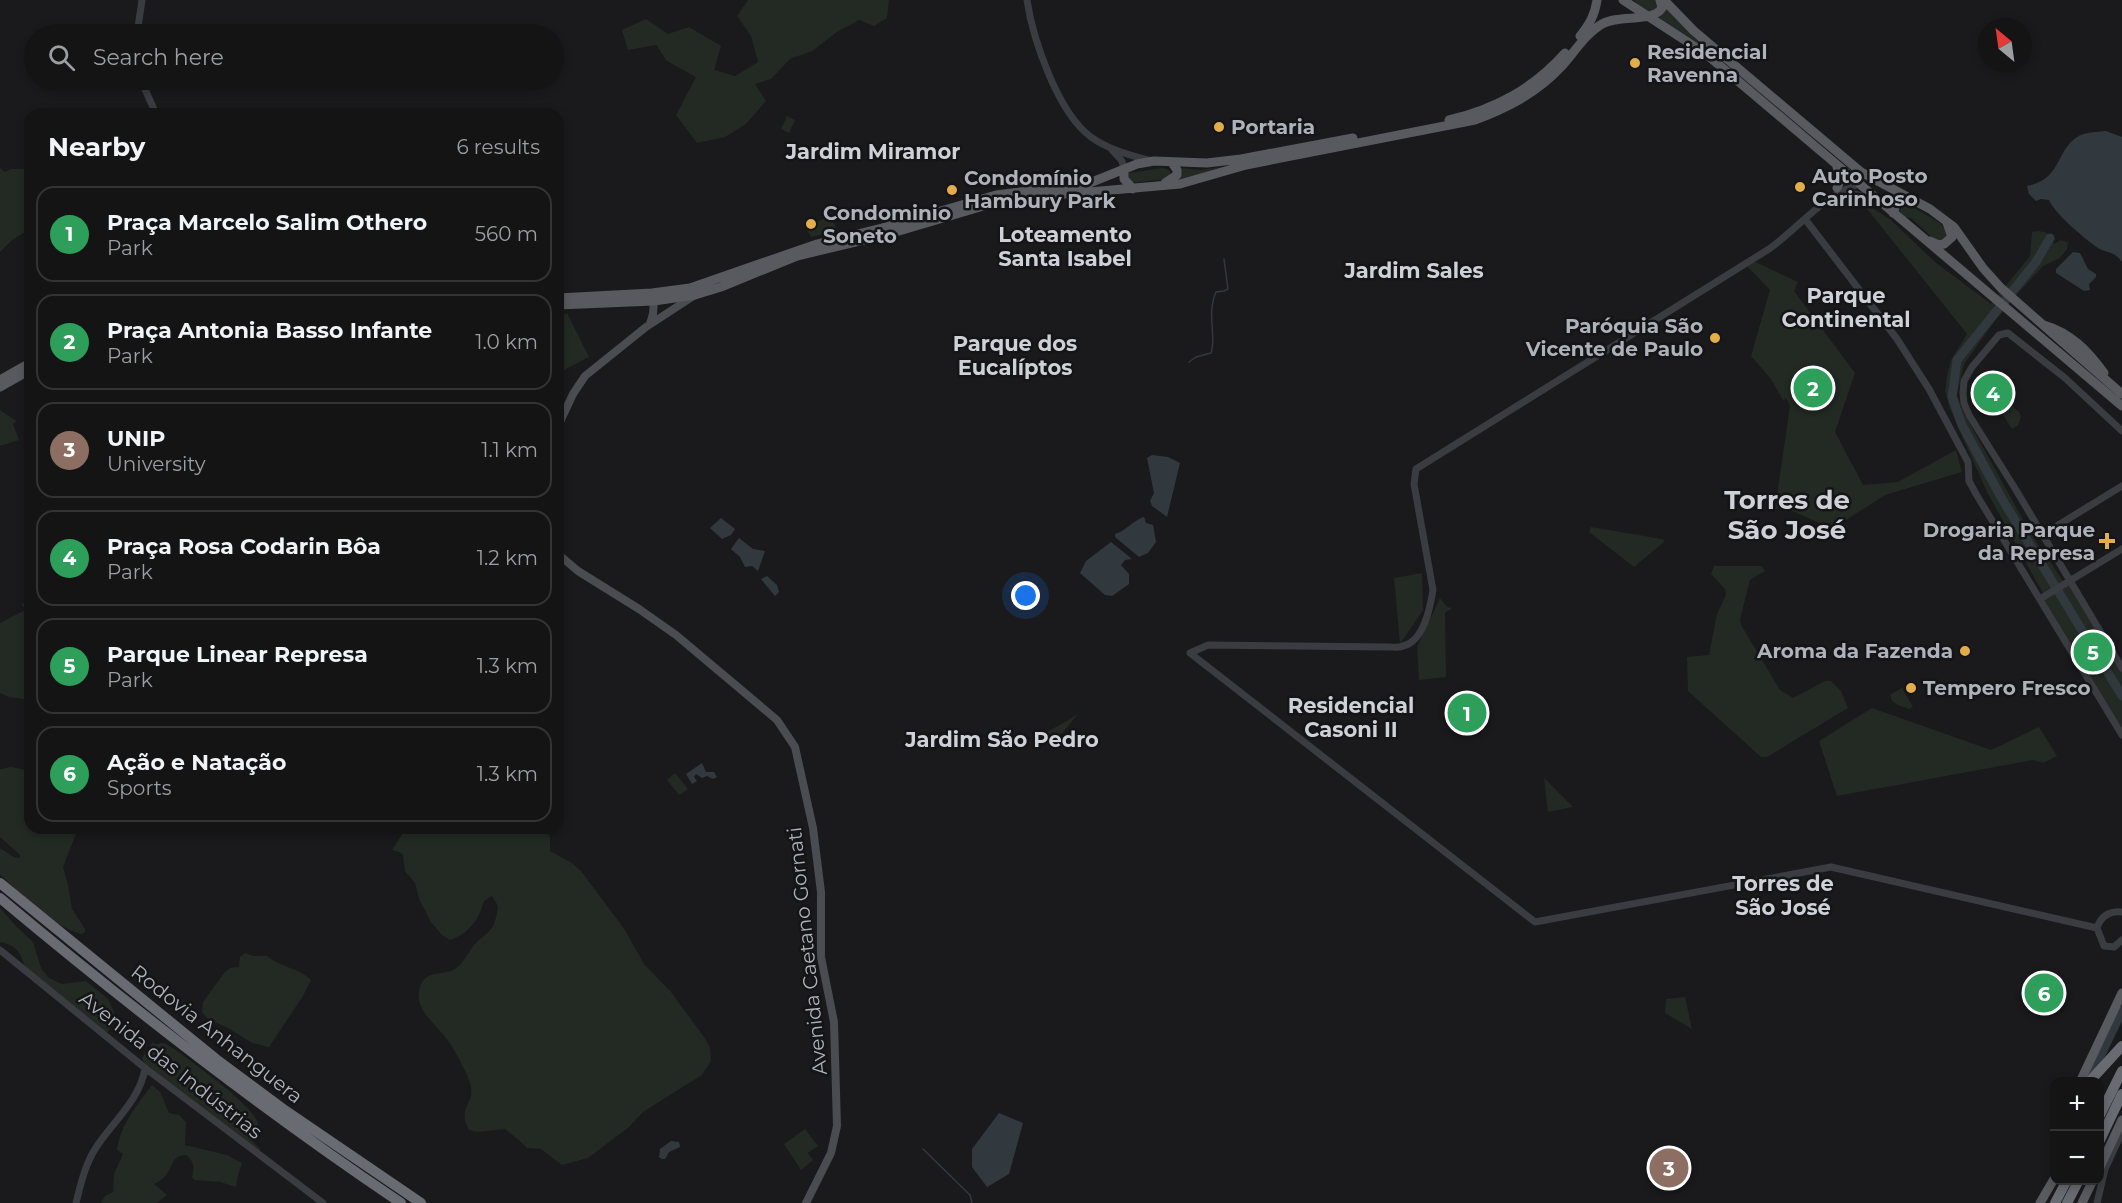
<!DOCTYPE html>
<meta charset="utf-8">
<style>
:root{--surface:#141415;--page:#1d1d1e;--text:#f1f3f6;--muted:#9d9ea0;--line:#333334;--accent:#7c3aed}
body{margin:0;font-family:Montserrat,sans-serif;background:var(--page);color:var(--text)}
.controls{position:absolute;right:18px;bottom:18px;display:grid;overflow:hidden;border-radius:12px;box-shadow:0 3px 9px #0003}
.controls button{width:54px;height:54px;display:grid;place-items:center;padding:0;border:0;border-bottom:2px solid var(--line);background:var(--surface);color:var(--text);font:30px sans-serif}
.compass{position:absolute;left:1978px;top:18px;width:54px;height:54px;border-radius:50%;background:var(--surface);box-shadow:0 3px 9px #0003;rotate:331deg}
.you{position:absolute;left:1026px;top:596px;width:21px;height:21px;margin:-15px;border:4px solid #fff;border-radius:50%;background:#1a73e8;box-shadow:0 0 0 9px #1a73e833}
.badge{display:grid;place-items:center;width:39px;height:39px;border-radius:50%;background:var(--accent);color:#fff;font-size:20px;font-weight:700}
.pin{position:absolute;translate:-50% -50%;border:3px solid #fff;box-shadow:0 2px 6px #0006}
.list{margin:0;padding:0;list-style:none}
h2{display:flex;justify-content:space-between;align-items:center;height:78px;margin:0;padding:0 24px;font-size:26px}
h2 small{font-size:20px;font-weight:400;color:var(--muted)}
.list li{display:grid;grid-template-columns:39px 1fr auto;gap:18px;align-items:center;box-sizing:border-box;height:96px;margin:0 12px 12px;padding:0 12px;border:2px solid var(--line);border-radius:18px}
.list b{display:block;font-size:22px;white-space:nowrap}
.list p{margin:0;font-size:20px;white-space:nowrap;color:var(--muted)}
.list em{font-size:20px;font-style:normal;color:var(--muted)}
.icon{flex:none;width:33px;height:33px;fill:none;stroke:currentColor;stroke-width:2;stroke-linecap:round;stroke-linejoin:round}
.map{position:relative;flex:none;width:2122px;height:1203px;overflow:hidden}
.search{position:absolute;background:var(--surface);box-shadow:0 3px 9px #0003;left:24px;top:24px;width:540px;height:66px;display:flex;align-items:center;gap:15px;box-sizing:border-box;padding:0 21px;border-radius:33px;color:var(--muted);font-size:22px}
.panel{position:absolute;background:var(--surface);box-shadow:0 3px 9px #0003;left:24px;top:108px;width:540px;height:726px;border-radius:18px}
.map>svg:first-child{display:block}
.green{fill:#222a23}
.water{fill:#31393f}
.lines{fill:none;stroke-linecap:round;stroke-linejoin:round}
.stream{stroke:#31393f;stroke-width:1.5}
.river{stroke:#31393f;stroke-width:9}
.tertiary{stroke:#3b3c41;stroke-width:7}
.secondary{stroke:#4a4c51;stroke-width:8}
.primary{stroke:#585a60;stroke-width:9}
.motorway{stroke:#686b71;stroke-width:10}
.poi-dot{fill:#e4ad4b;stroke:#151517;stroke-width:2}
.labels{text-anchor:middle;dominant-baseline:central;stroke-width:5;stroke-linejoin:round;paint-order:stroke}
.poi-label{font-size:20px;font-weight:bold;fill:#aeb2bb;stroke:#151517;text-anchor:start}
.street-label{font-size:20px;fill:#aeb2bb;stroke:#151517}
.neighbourhood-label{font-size:21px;font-weight:bold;fill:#ced1d7;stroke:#151517}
.district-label{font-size:26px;font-weight:bold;fill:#ced1d7;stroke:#151517}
</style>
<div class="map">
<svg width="2122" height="1203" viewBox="0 0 2122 1203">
<rect width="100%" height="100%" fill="#1a1a1c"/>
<path class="green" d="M748 0H889L887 18 874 26 859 20 837 32 812 51 790 59 771 79 755 84 766 101 746 124 725 137 697 143 676 115 696 77 667 61 656 45 628 50 622 30 646 19 668 34 689 27 721 46 714 70 735 76 758 62 751 36 737 16Z
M1633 0H1656L1657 8 1655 11 1647 12Z
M1665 6 1707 48 1820 143 1655 19 1661 16Z
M787 116 795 120 789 133 781 129Z
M1221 167 1180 181 1181 168 1200 170Z
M0 168 5 172 11 169H30V229L12 240 0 252Z
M1163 168 1169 170 1171 175 1165 179 1131 183 1128 177 1129 173Z
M1860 200 1891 220 1935 262 1991 304 2030 256 2032 232C2042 230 2052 232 2054 244L2061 240 2068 243 2067 249 2060 258 2043 266 2020 291 1994 322 1964 364 1957 395 1965 415 2031 534 2065 584 2068 582 2122 669V730L2041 599 2045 597 1987 492 1950 409 1945 391 1947 376 1951 360 1967 334Z
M1906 203 1940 223 1948 233 1945 239 1937 242 1911 218 1905 217 1900 212 1901 206Z
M830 215 838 231 811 237 806 228Z
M1751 260 1798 282 1794 291 1855 373 1835 432 1863 485 1898 482 1956 450 1962 472 1885 495 1832 529 1784 507 1775 509 1790 406 1786 398 1783 400 1771 379 1751 356 1770 290 1745 264Z
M567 313 589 357 558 373V317Z
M1980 379 2019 412 2021 417 2018 425 2012 429Z
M0 410 16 421 13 424 19 440 0 446Z
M1591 527 1662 539 1665 541 1634 567 1589 532Z
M1714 566H1762L1765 571 1750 580 1740 619 1741 625 1780 690 1793 698 1825 681H1831L1841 691 1848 708 1767 757H1761L1688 691 1687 657 1709 655 1717 614 1726 595 1725 589 1711 574Z
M1422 573 1423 610 1400 644 1394 578Z
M1440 598 1447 607 1452 608 1445 613 1446 677 1419 680 1417 647Z
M21 603 30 605V680L26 686 30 692V700L9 697 0 693V623L25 610Z
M1902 688 1913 707 1909 709C1901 706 1889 704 1891 694Z
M1461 707C1468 706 1474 713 1475 719L1470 724 1464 722Z
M1872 708 1991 750 2039 727 2057 756 2043 763 2033 760 1837 796 1819 741Z
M1078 714 1050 748 1041 738 1044 734Z
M11 767 30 771V828H75L77 831 63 867 68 885 72 909 85 929V932L82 934C53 927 21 895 0 874V848L14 857 20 858V855L0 837V769Z
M675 773 688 789 679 795 667 780Z
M1544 778 1573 807 1548 812Z
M406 828H545L550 837V851L572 863 581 871 625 930 644 964 671 992 704 1037 710 1047 711 1061 702 1075 643 1112 629 1127 588 1158 562 1165 541 1149 527 1148 520 1141 505 1129 477 1132 469 1130C456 1106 477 1103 470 1083 466 1071 454 1048 446 1038 436 1025 416 1010 419 992 422 968 442 977 455 969 464 963 468 952 475 944 481 937 490 933 494 924 496 919 497 912 498 906L492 896 484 901C479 919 469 934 450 940L442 935 431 922 419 899 415 883 405 871 403 855 400 852 392 850Z
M0 908 15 925 33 942 41 968 49 978 62 984 86 981 108 999 116 1016 115 1022 106 1034 25 969C22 953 16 945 0 942Z
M245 953 253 956H267C280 967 299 968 311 980L303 996 269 1047 252 1043 228 1028 208 1019 202 1012 203 1002 225 972 230 968 239 967 240 957Z
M1685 997 1692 1029 1665 1013 1666 999Z
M153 1042 155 1044 164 1043 173 1048C190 1061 254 1105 258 1124 259 1131 255 1135 251 1140L260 1149 259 1152H253L240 1145 223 1128 148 1070 142 1058Z
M152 1085 160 1092 169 1113 179 1115 186 1122 185 1145 227 1155 242 1163 238 1175 236 1187 220 1182 195 1180 192 1178C194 1167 195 1162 186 1155 167 1155 175 1176 154 1184L167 1195 157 1203H101L105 1196 113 1192 114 1174 123 1154 117 1150C120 1125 137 1105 152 1085Z
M805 1129 818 1146 808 1153 813 1160 801 1170 784 1144Z"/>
<path class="water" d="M2106 131 2122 137V262C2113 250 2108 254 2098 248 2084 238 2056 215 2049 200L2041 199 2036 201 2029 194 2027 186C2062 179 2055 152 2077 137 2085 132 2097 132 2106 131Z
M2073 252 2080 253 2088 269 2096 274V277L2089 284 2090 290 2084 291 2056 273V269Z
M1152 455 1168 457 1180 463 1167 517 1152 506 1150 501 1154 493 1147 458Z
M1144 517 1146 523 1153 525 1156 542 1148 553 1139 557 1115 537V534C1126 531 1132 521 1144 517Z
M721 518 735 529 731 535 722 539 710 528Z
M739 538 753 549 765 551 758 571 752 566 745 567 740 557 731 549Z
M1111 542 1132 559 1125 560 1121 565 1129 574V584L1112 596 1105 595 1080 573 1086 561Z
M767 576 777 585 779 592 775 596 761 579Z
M702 763 706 772H714L717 777 713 779 707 776 702 778 696 774 694 777 697 781 692 784 686 774Z
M999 1113 1023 1123 1009 1174 987 1187 972 1167V1149Z
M671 1141 679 1142 680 1147 669 1152 665 1159H662L659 1157 660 1149Z"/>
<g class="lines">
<path class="stream" d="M1189 362 1196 357 1211 353C1217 336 1206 315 1216 292L1224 291 1228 289 1224 259
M923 1149 970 1195 972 1203"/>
<path class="river" d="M2050 238 2036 262 1957 360 1952 397 1962 425 2002 499 2122 696
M2089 1079 2122 1011"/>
<path class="tertiary" d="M1027 0C1033 40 1058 113 1091 137 1109 150 1130 155 1151 161
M137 34 142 0
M141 80 156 114
M1112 150 1122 161 1124 169
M1859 184C1823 195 1800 227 1769 249L1416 469 1414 484 1433 590C1430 608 1424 641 1403 646 1399 648 1394 647 1389 647L1208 645 1190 653 1535 922 1831 867 2097 928
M1841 193 1854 194 1874 199
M1805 219 1897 339 1929 389 1968 462 1969 481 1976 494 2122 735
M2122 431 2065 378 2008 333 1999 335 1972 367 1964 381 1963 393 1964 403 1969 415 2016 490 2122 668
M2042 535 2122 486
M2040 599 2122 549
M2122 912C2110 911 2101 916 2097 928L2104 946 2114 947 2122 940
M0 950 145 1068 323 1203
M76 1203C81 1183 85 1164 97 1146 113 1122 141 1098 145 1068
M2097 1203 2105 1169 2122 1132"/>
<path class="secondary" d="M650 324 653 314 654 301
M558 426 573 394 585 376 646 327 695 295
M558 554 578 571 639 609 676 635 777 720 795 747 813 828 821 892V957L834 1022 837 1126 831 1153 806 1203"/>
<path class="primary" d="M1623 0 1706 54 2122 406
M1664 0 1694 31 1861 172 1930 209 1954 227 1983 268 2001 288 2122 394
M1580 36C1589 25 1595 15 1597 0
M1449 120C1495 109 1533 89 1565 53
M1837 167 1842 177 1837 188
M1124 169V179L1133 189
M1165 183 1177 175V170L1172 163
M1893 213 1897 203 1910 198
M1930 241 1939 245 1944 244 1952 237 1947 223
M558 298 652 293 690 288 817 244 882 228 996 195 1087 184 1137 164 1154 161 1207 163 1241 159 1353 138
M558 305 654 301 695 295 721 287 797 256 889 234 997 202 1021 198 1180 184 1246 165 1475 120C1507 108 1537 93 1561 67 1574 53 1585 34 1602 24 1619 14 1653 23 1662 8L1660 0
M2044 325C2071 333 2088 351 2104 373
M0 380 30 363
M0 387 30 370
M2080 1082 2122 993
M2100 1167 2122 1120
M2040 1203 2054 1179
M2082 1203 2093 1180"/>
<path class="motorway" d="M0 883 216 1059 286 1111 421 1203
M0 898C129 1006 261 1109 401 1203
M2089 1082 2122 1046
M2100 1115 2122 1071
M2100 1140 2122 1094
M2055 1203 2067 1180
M2067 1203 2079 1180"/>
</g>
<g class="poi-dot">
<circle cx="1635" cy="63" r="6"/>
<circle cx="1219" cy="127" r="6"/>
<circle cx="1800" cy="187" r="6"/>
<circle cx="952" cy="190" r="6"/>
<circle cx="811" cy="224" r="6"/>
<circle cx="1715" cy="338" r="6"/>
<path d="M2104 532h6v6h6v6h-6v6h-6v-6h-6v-6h6z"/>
<circle cx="1965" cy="651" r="6"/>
<circle cx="1911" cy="688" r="6"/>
</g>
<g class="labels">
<g class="poi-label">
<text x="1647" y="52">Residencial<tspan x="1647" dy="23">Ravenna</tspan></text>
<text x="1231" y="127">Portaria</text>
<text x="1812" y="176">Auto Posto<tspan x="1812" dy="23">Carinhoso</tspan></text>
<text x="964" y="178">Condomínio<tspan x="964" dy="23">Hambury Park</tspan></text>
<text x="823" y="213">Condominio<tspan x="823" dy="23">Soneto</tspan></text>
<text x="1703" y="326" text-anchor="end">Paróquia São<tspan x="1703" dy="23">Vicente de Paulo</tspan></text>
<text x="2095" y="530" text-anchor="end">Drogaria Parque<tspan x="2095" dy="23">da Represa</tspan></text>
<text x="1953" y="651" text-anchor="end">Aroma da Fazenda</text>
<text x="1923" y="688">Tempero Fresco</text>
</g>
<g class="street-label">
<text transform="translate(807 951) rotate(-96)">Avenida Caetano Gornati</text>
<text transform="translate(217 1034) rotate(38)">Rodovia Anhanguera</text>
<text transform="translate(171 1065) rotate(38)">Avenida das Indústrias</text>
</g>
<g class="neighbourhood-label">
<text x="873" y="151">Jardim Miramor</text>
<text x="1065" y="234">Loteamento<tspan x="1065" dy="24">Santa Isabel</tspan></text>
<text x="1414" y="270">Jardim Sales</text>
<text x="1846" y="295">Parque<tspan x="1846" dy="24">Continental</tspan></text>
<text x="1015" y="343">Parque dos<tspan x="1015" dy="24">Eucalíptos</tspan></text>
<text x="1351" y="705">Residencial<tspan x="1351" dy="24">Casoni II</tspan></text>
<text x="1002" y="739">Jardim São Pedro</text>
<text x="1783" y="883">Torres de<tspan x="1783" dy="24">São José</tspan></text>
</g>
<g class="district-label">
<text x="1787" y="500">Torres de<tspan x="1787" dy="30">São José</tspan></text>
</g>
</g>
</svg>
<div class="controls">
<button>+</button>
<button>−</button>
</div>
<svg class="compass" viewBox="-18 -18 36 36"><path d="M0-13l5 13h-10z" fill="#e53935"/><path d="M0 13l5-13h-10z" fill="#9d9ea0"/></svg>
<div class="you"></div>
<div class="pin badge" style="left:1467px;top:713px;background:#2e9e5b">1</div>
<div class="pin badge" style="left:1813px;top:388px;background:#2e9e5b">2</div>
<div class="pin badge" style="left:1669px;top:1168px;background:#8d6e63">3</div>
<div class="pin badge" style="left:1993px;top:393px;background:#2e9e5b">4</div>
<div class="pin badge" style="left:2093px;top:652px;background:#2e9e5b">5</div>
<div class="pin badge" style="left:2044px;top:993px;background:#2e9e5b">6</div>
<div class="search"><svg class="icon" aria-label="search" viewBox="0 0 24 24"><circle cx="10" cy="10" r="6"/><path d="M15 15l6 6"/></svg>Search here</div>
<section class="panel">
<h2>Nearby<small>6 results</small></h2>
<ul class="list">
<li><span class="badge" style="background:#2e9e5b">1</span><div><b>Praça Marcelo Salim Othero</b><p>Park</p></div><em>560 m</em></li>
<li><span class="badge" style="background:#2e9e5b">2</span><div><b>Praça Antonia Basso Infante</b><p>Park</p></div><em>1.0 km</em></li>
<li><span class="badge" style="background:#8d6e63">3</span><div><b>UNIP</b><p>University</p></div><em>1.1 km</em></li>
<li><span class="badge" style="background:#2e9e5b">4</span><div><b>Praça Rosa Codarin Bôa</b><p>Park</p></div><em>1.2 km</em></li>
<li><span class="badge" style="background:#2e9e5b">5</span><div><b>Parque Linear Represa</b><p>Park</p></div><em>1.3 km</em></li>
<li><span class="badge" style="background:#2e9e5b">6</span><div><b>Ação e Natação</b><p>Sports</p></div><em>1.3 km</em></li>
</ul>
</section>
</div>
